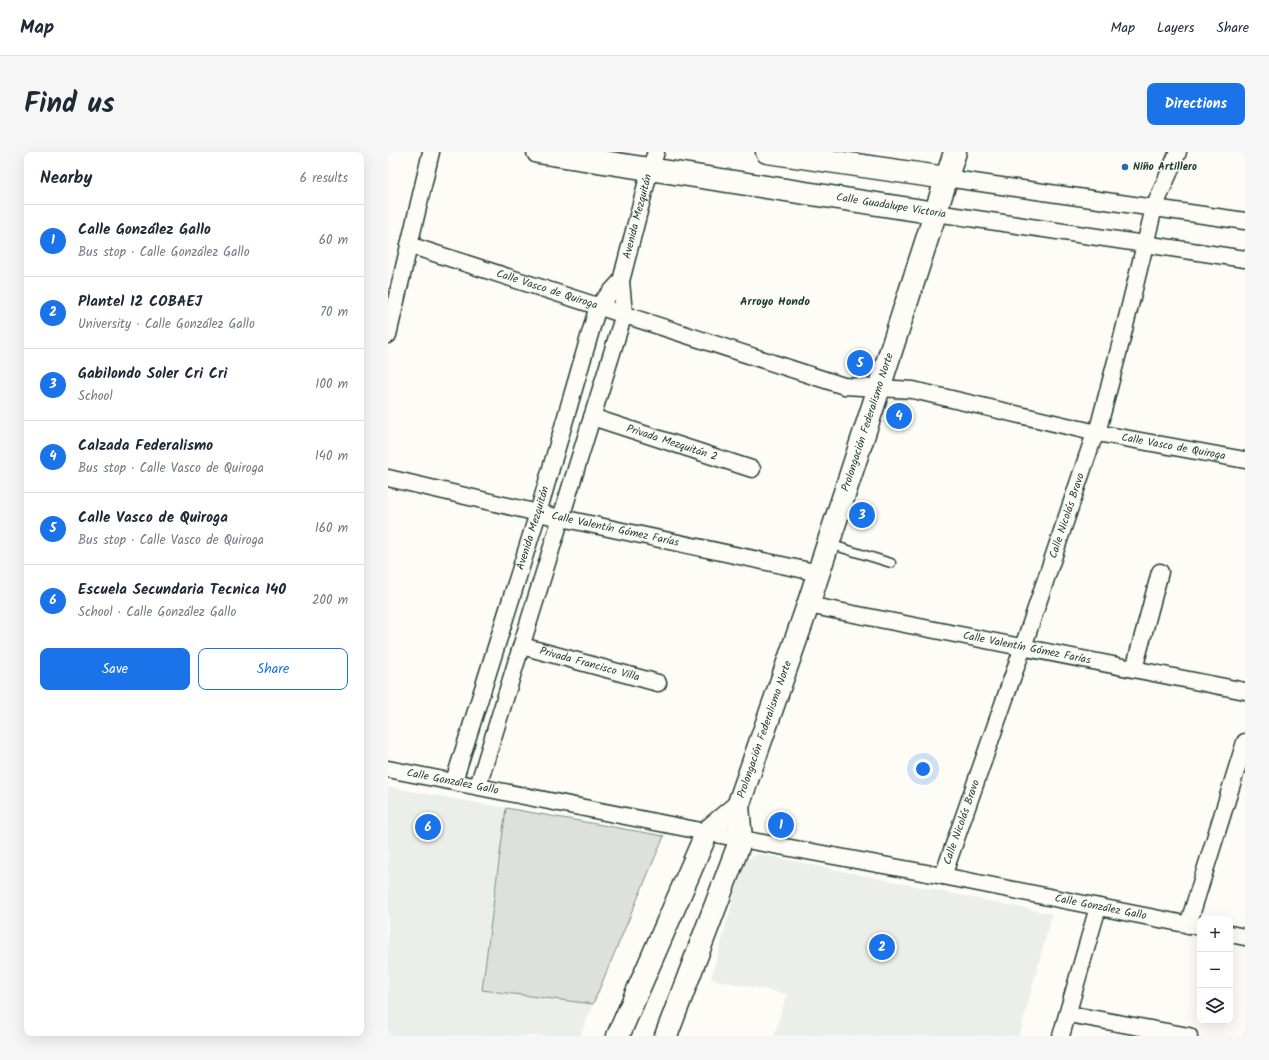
<!DOCTYPE html>
<meta charset="utf-8">
<style>
:root{--surface:#fff;--page:#f6f6f7;--text:#1f2937;--muted:#747a83;--line:#e0e1e3;--accent:#1a73e8}
body{margin:0;font-family:Kalam,sans-serif;background:var(--page);color:var(--text)}
.controls{position:absolute;right:12px;bottom:12px;display:grid;overflow:hidden;border-radius:8px;box-shadow:0 4px 16px #0002}
.controls button{width:36px;height:36px;display:grid;place-items:center;padding:0;border:0;border-bottom:1px solid var(--line);background:var(--surface);color:var(--text);font:20px sans-serif}
.you{position:absolute;left:535px;top:617px;width:14px;height:14px;margin:-10px;border:3px solid #fff;border-radius:50%;background:#1a73e8;box-shadow:0 0 0 6px #1a73e833}
.badge{display:grid;place-items:center;width:26px;height:26px;border-radius:50%;background:var(--accent);color:#fff;font-size:13px;font-weight:700}
.pin{position:absolute;translate:-50% -50%;border:2px solid #fff;box-shadow:0 1px 4px #0006}
.list{margin:0;padding:0;list-style:none}
h2{display:flex;justify-content:space-between;align-items:center;height:52px;margin:0;padding:0 16px;font-size:17px}
h2 small{font-size:13px;font-weight:400;color:var(--muted)}
.list li{display:grid;grid-template-columns:26px 1fr auto;gap:12px;align-items:center;box-sizing:border-box;height:72px;padding:0 16px;border-top:1px solid var(--line)}
.list b{display:block;font-size:15px;white-space:nowrap}
.list p{margin:0;font-size:13px;white-space:nowrap;color:var(--muted)}
.list em{font-size:13px;font-style:normal;color:var(--muted)}
.actions{display:flex;gap:8px;padding:12px 16px}
.actions a{flex:1;padding:9px 0;border:1px solid var(--accent);border-radius:8px;text-align:center;font-size:14px;color:var(--accent)}
.actions .main{background:var(--accent);color:#fff}
.icon{flex:none;width:22px;height:22px;fill:none;stroke:currentColor;stroke-width:2;stroke-linecap:round;stroke-linejoin:round}
.map{position:relative;flex:none;width:857px;height:884px;overflow:hidden;border-radius:8px}
header{display:flex;align-items:center;gap:24px;box-sizing:border-box;height:56px;padding:0 20px;background:var(--surface);border-bottom:1px solid var(--line)}
header strong{font-size:19px}
nav{display:flex;gap:22px;margin-inline-start:auto;font-size:14px}
.intro{display:flex;align-items:center;justify-content:space-between;box-sizing:border-box;height:96px;padding:0 24px}
h1{margin:0;font-size:28px}
.button{padding:10px 18px;border-radius:8px;background:var(--accent);color:#fff;font-size:14px;font-weight:700}
main{display:flex;gap:24px;padding:0 24px}
aside{flex:1;background:var(--surface);border-radius:8px;box-shadow:0 4px 16px #0002}
.map>svg:first-child{display:block}
.built{fill:#eceee9}
.grass{fill:#dde0db;stroke:#7e8e88}
.lines{fill:none;stroke-linecap:round;stroke-linejoin:round}
.service-casing{stroke:#1f3d34;stroke-width:11}
.minor-casing{stroke:#1f3d34;stroke-width:19}
.secondary-casing{stroke:#1f3d34;stroke-width:25}
.primary-casing{stroke:#1f3d34;stroke-width:25}
.service{stroke:#fdfcf7;stroke-width:8}
.minor{stroke:#fdfcf7;stroke-width:16}
.secondary{stroke:#fdfcf7;stroke-width:22}
.primary{stroke:#fdfcf7;stroke-width:22}
.poi-dot{fill:#1f6fb2;stroke:#fdfcf7;stroke-width:1.5}
.labels{text-anchor:middle;dominant-baseline:central;stroke-width:3;stroke-linejoin:round;paint-order:stroke}
.poi-label{font-size:11px;font-weight:bold;fill:#1f3d34;stroke:#fdfcf7;text-anchor:start}
.street-label{font-size:11px;fill:#1f3d34;stroke:#fdfcf7}
.neighbourhood-label{font-size:12px;font-weight:bold;fill:#1f3d34;stroke:#fdfcf7}
</style>
<header>
<strong>Map</strong>
<nav><a>Map</a><a>Layers</a><a>Share</a></nav>
</header>
<div class="intro"><h1>Find us</h1><a class="button">Directions</a></div>
<main>
<aside>
<h2>Nearby<small>6 results</small></h2>
<ul class="list">
<li><span class="badge">1</span><div><b>Calle González Gallo</b><p>Bus stop · Calle González Gallo</p></div><em>60 m</em></li>
<li><span class="badge">2</span><div><b>Plantel 12 COBAEJ</b><p>University · Calle González Gallo</p></div><em>70 m</em></li>
<li><span class="badge">3</span><div><b>Gabilondo Soler Cri Cri</b><p>School</p></div><em>100 m</em></li>
<li><span class="badge">4</span><div><b>Calzada Federalismo</b><p>Bus stop · Calle Vasco de Quiroga</p></div><em>140 m</em></li>
<li><span class="badge">5</span><div><b>Calle Vasco de Quiroga</b><p>Bus stop · Calle Vasco de Quiroga</p></div><em>160 m</em></li>
<li><span class="badge">6</span><div><b>Escuela Secundaria Tecnica 140</b><p>School · Calle González Gallo</p></div><em>200 m</em></li>
</ul>
<div class="actions"><a class="main">Save</a><a>Share</a></div>
</aside>
<div class="map">
<svg width="857" height="884" viewBox="0 0 857 884">
<rect width="100%" height="100%" fill="#fdfcf7"/>
<filter id="ink" filterUnits="userSpaceOnUse"><feTurbulence type="fractalNoise" baseFrequency=".025" numOctaves="2"/><feDisplacementMap in="SourceGraphic" scale="8" xChannelSelector="R" yChannelSelector="G"/><feConvolveMatrix kernelMatrix="1 2 1 2 8 2 1 2 1" color-interpolation-filters="sRGB"/></filter>
<g filter="url(#ink)">
<path class="built" d="M0 635 118 656 94 838 205 852 192 884H0Z
M371 702 664 762 631 884H386L399 842 323 827 356 709Z"/>
<path class="grass" d="M118 656 276 684 205 852 94 838Z"/>
<g class="lines">
<defs>
<path id="service" d="M441 392 503 411"/>
<g id="minor">
<path d="M558 26 857 69"/>
<path d="M548 61 857 107"/>
<path id="s1" d="M21 93 456 234 525 238 709 281 857 308"/>
<path d="M0 183 43 0"/>
<path id="s2" d="M204 265 364 317"/>
<path id="s3" d="M0 326 150 361 431 421"/>
<path id="s4" d="M420 453 857 539"/>
<path id="s5" d="M134 494 270 531"/>
<path d="M746 517 772 420"/>
<path id="s6" d="M0 617 353 687 555 724 812 775"/>
<path id="s7" d="M66 629 150 361 210 154 233 129"/>
<path id="s8" d="M90 634 236 162 233 129 262 17 268 0"/>
<path id="s9" d="M555 724 635 495 704 290 709 281 733 190 766 56 790 0"/>
<path d="M800 773 857 590"/>
<path d="M842 782 857 785"/>
<path d="M680 862 801 884"/>
<path d="M673 884 710 755"/>
</g>
<path id="secondary" d="M150 0 548 61
M379 0 558 26"/>
<g id="primary">
<path d="M230 884 319 680 350 654"/>
<path id="s10" d="M278 884 353 687 350 654 420 453 491 236 567 0"/>
</g>
</defs>
<use href="#service" class="service-casing"/>
<use href="#minor" class="minor-casing"/>
<use href="#secondary" class="secondary-casing"/>
<use href="#primary" class="primary-casing"/>
<use href="#service" class="service"/>
<use href="#minor" class="minor"/>
<use href="#secondary" class="secondary"/>
<use href="#primary" class="primary"/>
</g>
</g>
<circle class="poi-dot" cx="737" cy="15" r="4"/>
<g class="labels">
<g class="poi-label">
<text x="745" y="15">Niño Artillero</text>
</g>
<g class="street-label">
<text transform="translate(503 54) rotate(9)">Calle Guadalupe Victoria</text>
<text stroke="none"><textPath href="#s8" startOffset="594">Avenida Mezquitán</textPath></text>
<text stroke="none"><textPath href="#s1" startOffset="145">Calle Vasco de Quiroga</textPath></text>
<text stroke="none"><textPath href="#s10" startOffset="649">Prolongación Federalismo Norte</textPath></text>
<text stroke="none"><textPath href="#s2" startOffset="84">Privada Mezquitán 2</textPath></text>
<text stroke="none"><textPath href="#s1" startOffset="793">Calle Vasco de Quiroga</textPath></text>
<text stroke="none"><textPath href="#s9" startOffset="381">Calle Nicolás Bravo</textPath></text>
<text stroke="none"><textPath href="#s7" startOffset="265">Avenida Mezquitán</textPath></text>
<text stroke="none"><textPath href="#s3" startOffset="233">Calle Valentín Gómez Farías</textPath></text>
<text stroke="none"><textPath href="#s4" startOffset="223">Calle Valentín Gómez Farías</textPath></text>
<text stroke="none"><textPath href="#s5" startOffset="70">Privada Francisco Villa</textPath></text>
<text stroke="none"><textPath href="#s10" startOffset="325">Prolongación Federalismo Norte</textPath></text>
<text stroke="none"><textPath href="#s6" startOffset="66">Calle González Gallo</textPath></text>
<text stroke="none"><textPath href="#s9" startOffset="57">Calle Nicolás Bravo</textPath></text>
<text stroke="none"><textPath href="#s6" startOffset="726">Calle González Gallo</textPath></text>
</g>
<g class="neighbourhood-label">
<text x="387" y="149">Arroyo Hondo</text>
</g>
</g>
</svg>
<div class="controls">
<button>+</button>
<button>−</button>
<button><svg class="icon" aria-label="layers" viewBox="0 0 24 24"><path d="M12 4l9 5-9 5-9-5zM3 14l9 5 9-5"/></svg></button>
</div>
<div class="you"></div>
<div class="pin badge" style="left:393px;top:673px">1</div>
<div class="pin badge" style="left:494px;top:795px">2</div>
<div class="pin badge" style="left:474px;top:363px">3</div>
<div class="pin badge" style="left:511px;top:264px">4</div>
<div class="pin badge" style="left:472px;top:211px">5</div>
<div class="pin badge" style="left:40px;top:675px">6</div>
</div>
</main>
